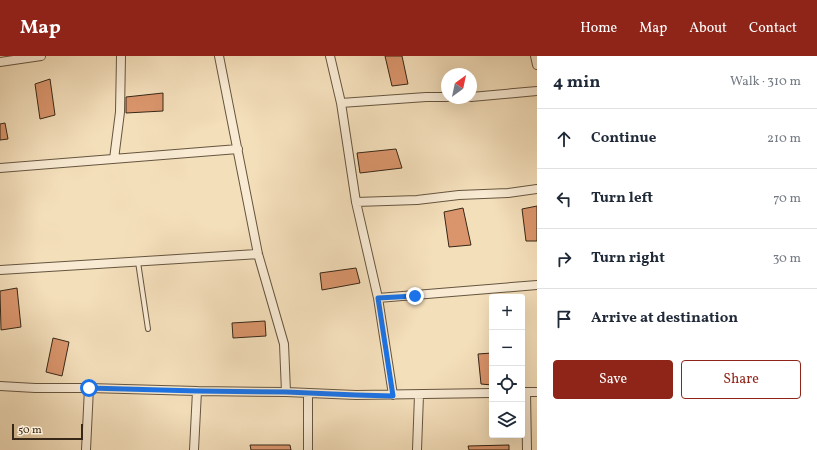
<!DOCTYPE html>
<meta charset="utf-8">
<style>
:root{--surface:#fff;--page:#f2f2f3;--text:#1f2937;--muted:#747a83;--line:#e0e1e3;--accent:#8f2418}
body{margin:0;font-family:Vollkorn,serif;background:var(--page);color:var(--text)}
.controls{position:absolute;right:12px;bottom:12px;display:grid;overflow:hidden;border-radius:4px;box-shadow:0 4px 16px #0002}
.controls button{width:36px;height:36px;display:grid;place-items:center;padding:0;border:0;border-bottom:1px solid var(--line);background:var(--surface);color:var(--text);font:20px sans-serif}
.compass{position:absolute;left:441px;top:12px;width:36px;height:36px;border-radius:50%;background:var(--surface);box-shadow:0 4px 16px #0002;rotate:33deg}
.scale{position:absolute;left:12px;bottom:10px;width:71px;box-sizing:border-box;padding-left:4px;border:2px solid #372716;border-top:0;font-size:11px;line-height:14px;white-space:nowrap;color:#372716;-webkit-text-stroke:3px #f8ead3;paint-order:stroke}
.stop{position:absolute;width:12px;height:12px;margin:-9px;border:3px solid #1a73e8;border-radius:50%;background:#fff}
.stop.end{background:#1a73e8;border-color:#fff;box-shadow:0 1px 4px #0008}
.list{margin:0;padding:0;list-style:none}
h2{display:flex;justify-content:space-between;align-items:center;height:52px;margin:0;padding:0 16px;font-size:17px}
h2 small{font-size:13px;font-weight:400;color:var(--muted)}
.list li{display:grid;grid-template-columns:26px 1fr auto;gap:12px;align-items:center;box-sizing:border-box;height:60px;padding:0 16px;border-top:1px solid var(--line)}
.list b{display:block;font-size:15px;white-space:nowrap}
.list em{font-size:13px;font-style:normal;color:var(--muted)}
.actions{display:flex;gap:8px;padding:12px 16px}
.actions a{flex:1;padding:9px 0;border:1px solid var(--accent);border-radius:4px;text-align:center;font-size:14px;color:var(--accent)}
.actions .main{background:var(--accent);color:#fff}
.icon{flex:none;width:22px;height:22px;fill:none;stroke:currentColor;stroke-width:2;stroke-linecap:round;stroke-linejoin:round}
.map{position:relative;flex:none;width:537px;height:394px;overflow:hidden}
header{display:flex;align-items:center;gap:24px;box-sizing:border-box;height:56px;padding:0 20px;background:var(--accent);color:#fff}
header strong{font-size:19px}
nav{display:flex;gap:22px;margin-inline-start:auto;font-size:14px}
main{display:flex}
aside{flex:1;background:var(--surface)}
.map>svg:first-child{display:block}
.building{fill:#da956c;stroke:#372716}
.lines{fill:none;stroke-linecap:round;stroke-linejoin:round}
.lane-casing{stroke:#66553f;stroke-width:6}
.street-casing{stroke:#66553f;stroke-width:10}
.lane{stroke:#f8ead3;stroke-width:4}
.street{stroke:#f8ead3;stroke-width:8}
.route{stroke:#1a73e8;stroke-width:5}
</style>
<header>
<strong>Map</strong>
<nav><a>Home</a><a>Map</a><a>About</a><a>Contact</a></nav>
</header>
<main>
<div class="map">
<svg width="537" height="394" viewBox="0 0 537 394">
<rect width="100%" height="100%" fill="#f4dfbb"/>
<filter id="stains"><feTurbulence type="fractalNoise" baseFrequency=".005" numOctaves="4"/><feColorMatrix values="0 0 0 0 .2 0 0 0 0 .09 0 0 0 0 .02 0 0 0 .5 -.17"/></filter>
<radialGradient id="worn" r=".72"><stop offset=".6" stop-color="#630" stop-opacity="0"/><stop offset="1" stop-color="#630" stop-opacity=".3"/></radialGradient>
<path class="building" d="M385 0H402L408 28 392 30Z
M50 23 55 59 40 63 35 28Z
M163 37V55L126 57V41Z
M5 67 8 83 0 84V68Z
M396 93 402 112 360 117 357 97Z
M537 150V185H526L522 153Z
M463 152 471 189 449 191 444 156Z
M356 212 360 227 322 234 320 217Z
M17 232 21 271 1 274 0 235Z
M265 265 266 280 233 282 232 267Z
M53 282 69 286 62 320 46 316Z
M492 297V329L481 328 478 298Z
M250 389H290L291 394H251Z
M509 389V394H469L468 390Z"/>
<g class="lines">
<defs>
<path id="lane" d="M138 206 148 273"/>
<path id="street" d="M219 0 258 198 284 288 286 336
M330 0 341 47 356 146 378 242 393 339
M535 0 537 9
M0 6 41 0
M471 41 537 35
M341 47 426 41H447
M114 103 120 56 121 0
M0 112 238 93
M356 146 417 144 459 139 508 137 537 133
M0 214 258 198
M378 242 537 229
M0 330 35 332H89L197 335 286 336 356 339 492 337
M523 336H537
M526 336 527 394
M86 394 89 332
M194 394 197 335
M308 394V337
M417 394 419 339"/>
</defs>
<use href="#lane" class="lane-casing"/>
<use href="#street" class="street-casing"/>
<use href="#lane" class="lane"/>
<use href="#street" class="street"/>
</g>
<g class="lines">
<path class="route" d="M89 332 197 335 286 336 356 339 393 340 378 242 415 240"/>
</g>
<rect width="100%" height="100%" filter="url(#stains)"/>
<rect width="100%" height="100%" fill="url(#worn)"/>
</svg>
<div class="controls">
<button>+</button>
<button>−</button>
<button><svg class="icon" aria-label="locate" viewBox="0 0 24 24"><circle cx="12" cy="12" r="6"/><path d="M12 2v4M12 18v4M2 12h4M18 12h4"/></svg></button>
<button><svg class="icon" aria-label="layers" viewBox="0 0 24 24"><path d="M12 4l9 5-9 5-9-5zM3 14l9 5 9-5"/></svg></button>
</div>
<svg class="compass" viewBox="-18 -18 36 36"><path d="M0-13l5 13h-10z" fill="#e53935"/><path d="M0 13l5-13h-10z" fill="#747a83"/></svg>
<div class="scale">50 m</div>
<div class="stop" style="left:89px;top:332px"></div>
<div class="stop end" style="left:415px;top:240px"></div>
</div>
<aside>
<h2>4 min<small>Walk · 310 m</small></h2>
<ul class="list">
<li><svg class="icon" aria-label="ahead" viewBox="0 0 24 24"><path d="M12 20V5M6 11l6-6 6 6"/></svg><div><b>Continue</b></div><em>210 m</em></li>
<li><svg class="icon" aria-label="left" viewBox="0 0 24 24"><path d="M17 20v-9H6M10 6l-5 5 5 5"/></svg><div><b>Turn left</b></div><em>70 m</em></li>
<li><svg class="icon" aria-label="right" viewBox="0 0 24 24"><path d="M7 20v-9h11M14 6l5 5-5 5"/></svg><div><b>Turn right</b></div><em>30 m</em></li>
<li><svg class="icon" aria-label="arrive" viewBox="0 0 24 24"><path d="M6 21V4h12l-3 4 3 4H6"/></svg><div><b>Arrive at destination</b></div></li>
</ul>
<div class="actions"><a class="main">Save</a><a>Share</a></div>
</aside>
</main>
